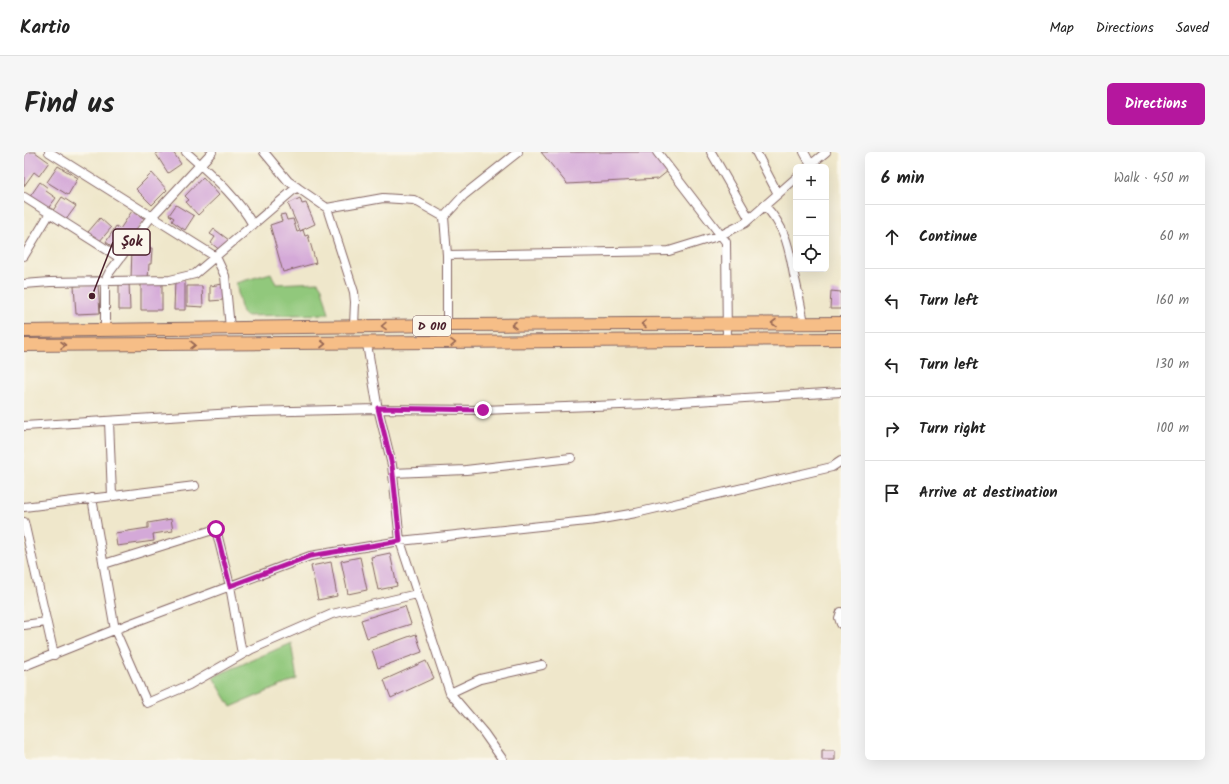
<!DOCTYPE html>
<meta charset="utf-8">
<style>
:root{--surface:#fff;--page:#f6f6f6;--text:#222;--muted:#767676;--line:#e0e0e0;--accent:#b5179e}
body{margin:0;font-family:Kalam,sans-serif;background:var(--page);color:var(--text)}
.controls{position:absolute;right:12px;top:12px;display:grid;overflow:hidden;border-radius:6px;box-shadow:0 4px 16px #0002}
.controls button{width:36px;height:36px;display:grid;place-items:center;padding:0;border:0;border-bottom:1px solid var(--line);background:var(--surface);color:var(--text);font:20px sans-serif}
.stop{position:absolute;width:12px;height:12px;margin:-9px;border:3px solid #b5179e;border-radius:50%;background:#fff}
.stop.end{background:#b5179e;border-color:#fff;box-shadow:0 1px 4px #0008}
.list{margin:0;padding:0;list-style:none}
h2{display:flex;justify-content:space-between;align-items:center;height:52px;margin:0;padding:0 16px;font-size:17px}
h2 small{font-size:13px;font-weight:400;color:var(--muted)}
.list li{display:grid;grid-template-columns:26px 1fr auto;gap:12px;align-items:center;box-sizing:border-box;height:64px;padding:0 16px;border-top:1px solid var(--line)}
.list b{display:block;font-size:15px;white-space:nowrap}
.list em{font-size:13px;font-style:normal;color:var(--muted)}
.icon{flex:none;width:22px;height:22px;fill:none;stroke:currentColor;stroke-width:2;stroke-linecap:round;stroke-linejoin:round}
.map{position:relative;flex:none;width:817px;height:608px;overflow:hidden;border-radius:6px}
header{display:flex;align-items:center;gap:24px;box-sizing:border-box;height:56px;padding:0 20px;background:var(--surface);border-bottom:1px solid var(--line)}
header strong{font-size:19px}
nav{display:flex;gap:22px;margin-inline-start:auto;font-size:14px}
.intro{display:flex;align-items:center;justify-content:space-between;box-sizing:border-box;height:96px;padding:0 24px}
h1{margin:0;font-size:28px}
.button{padding:10px 18px;border-radius:6px;background:var(--accent);color:#fff;font-size:14px;font-weight:700}
main{display:flex;gap:24px;padding:0 24px}
aside{flex:1;background:var(--surface);border-radius:6px;box-shadow:0 4px 16px #0002}
.map>svg:first-child{display:block}
.green{fill:#91c87b;stroke:#6e7453}
.building{fill:#d4a9d8}
.lines{fill:none;stroke-linecap:round;stroke-linejoin:round}
.minor-casing{stroke:#846563;stroke-width:10}
.highway-casing{stroke:#846563;stroke-width:14}
.minor{stroke:#fff;stroke-width:8}
.highway{stroke:#f6be87;stroke-width:12}
.oneway{stroke:#976754}
.route{stroke:#b5179e;stroke-width:5}
.labels{text-anchor:middle;dominant-baseline:central;stroke-width:3;stroke-linejoin:round;paint-order:stroke}
.shield{fill:#fbf7ec;stroke:#7f6065;stroke-width:1}
.shield-label{font-size:12px;font-weight:bold;fill:#4a1f2b}
.leader{fill:none;stroke:#4a1f2b;stroke-width:1.5}
.callout-dot{fill:#4a1f2b;stroke:#fbf7ec;stroke-width:1.5}
.callout{fill:#fbf7ec;stroke:#4a1f2b;stroke-width:1.5}
.callout-label{font-size:14px;text-anchor:middle;font-weight:bold;fill:#4a1f2b}
</style>
<header>
<strong>Kartio</strong>
<nav><a>Map</a><a>Directions</a><a>Saved</a></nav>
</header>
<div class="intro"><h1>Find us</h1><a class="button">Directions</a></div>
<main>
<div class="map">
<svg width="817" height="608" viewBox="0 0 817 608">
<rect width="100%" height="100%" fill="#fbf7ec"/>
<filter id="ink" filterUnits="userSpaceOnUse"><feTurbulence type="fractalNoise" baseFrequency=".025" numOctaves="2"/><feDisplacementMap in="SourceGraphic" scale="8" xChannelSelector="R" yChannelSelector="G"/><feConvolveMatrix kernelMatrix="1 2 1 2 8 2 1 2 1" color-interpolation-filters="sRGB"/></filter>
<filter id="wash" filterUnits="userSpaceOnUse"><feTurbulence type="fractalNoise" baseFrequency=".012" numOctaves="4" result="noise"/><feDisplacementMap in="SourceGraphic" scale="16" xChannelSelector="R" yChannelSelector="G"/><feGaussianBlur stdDeviation="0.9" result="paint"/><feColorMatrix in="noise" values="0 0 0 0 0 0 0 0 0 0 0 0 0 0 0 0 0 1.4 0 .05"/><feComposite in="paint" operator="in"/></filter>
<g filter="url(#wash)">
<rect width="100%" height="100%" fill="#efe7cb"/>
<path class="green" d="M247 121 252 132 294 130 298 136 305 162 222 164 218 161 212 131Z
M267 491 273 527 207 555 189 525Z"/>
<g id="blocks">
<path class="building" d="M3 0H11L25 10 15 24 10 20 0 34V5Z
M135 0H149L157 12 144 21 132 2Z
M517 0H628L644 19 634 27 543 32Z
M34 14 54 26 44 43 23 30Z
M128 21 143 38 128 53 112 37Z
M179 25 195 43 174 63 162 50 165 48 161 44Z
M16 30 24 36 22 39 32 46 22 59 5 46Z
M38 45 52 54 41 69 28 60Z
M276 46 278 52 282 51 291 72 276 79 264 52Z
M152 53 170 64 161 78 148 69 150 66 145 63Z
M108 59 121 67 97 101 82 90 92 74 96 77Z
M261 62 263 68 269 67 273 80 279 78 281 84 284 83 292 111 259 120 246 73 258 69 256 63Z
M76 66 87 76 75 90 64 80Z
M190 77 205 88 197 99 187 91 191 85 186 82Z
M108 96H128L127 112H125L124 127H107Z
M151 127 161 128V158H150Z
M117 128H138V158H117Z
M105 130 106 158H95V131Z
M74 132 76 161 52 162 50 134Z
M199 132V148L186 149V134Z
M163 134H178L179 155 163 154Z
M807 139 817 140V157H806Z
M147 367 149 379 129 382 130 389 93 394 91 381 124 376V371Z
M366 401 373 434 354 438 347 405Z
M336 405 343 438 324 442 317 409Z
M307 410 313 444 294 448 287 414Z
M381 454 387 472 343 486 337 468Z
M392 482 398 500 354 516 348 498Z
M402 509 410 526 367 546 360 528Z
M798 598H811V608H798Z"/>
</g>
</g>
<g filter="url(#ink)">
<use href="#blocks" fill-opacity="0" stroke="#846563" stroke-width="1"/>
<g class="lines">
<defs>
<path id="minor" d="M25 0 192 105 201 124 206 176
M162 0C187 23 212 43 229 73
M240 0 264 29 303 56 359 46 390 48 420 65
M633 0 702 90 703 188
M687 0 725 66
M732 0 754 42
M780 0 787 13
M784 15 802 0
M0 45 96 106
M740 53C761 74 765 95 770 123 774 139 777 155 780 171
M303 56 330 140 331 150 330 174
M423 103 645 99 697 83 721 71 772 26
M0 104 26 61
M0 132 26 130 146 128 171 122 273 35
M423 173V103L420 65 440 43 494 0
M81 178V129L85 121 124 69 188 0
M343 192 353 252 368 313 376 389 426 541 460 581 479 608
M85 269 88 344
M0 274 226 260 354 257 459 258 624 252 817 240
M369 321 442 318 547 306
M68 346 91 478 123 551 165 533 228 497 308 462 393 442
M0 355 171 334
M0 370 30 503
M80 412 192 377 206 434 218 502
M817 460 815 466 817 472
M0 473 22 470
M0 514 105 472 286 404 376 389 572 368 612 361 808 315 817 309
M426 541 456 527 518 513"/>
<path id="highway" d="M0 179 423 173 817 171
M0 193 817 187"/>
</defs>
<use href="#minor" class="minor-casing"/>
<use href="#highway" class="highway-casing"/>
<use href="#minor" class="minor"/>
<use href="#highway" class="highway"/>
</g>
<defs><path id="oneway-chevron" d="M-2-3.5L2.5 0L-2 3.5" fill="none" stroke-width="1.6" stroke-linecap="round" stroke-linejoin="round"/></defs>
<g class="oneway">
<use href="#oneway-chevron" transform="translate(750 171) rotate(180)"/>
<use href="#oneway-chevron" transform="translate(620 172) rotate(180)"/>
<use href="#oneway-chevron" transform="translate(490 173) rotate(180)"/>
<use href="#oneway-chevron" transform="translate(360 174) rotate(179)"/>
<use href="#oneway-chevron" transform="translate(429 191) rotate(-1)"/>
<use href="#oneway-chevron" transform="translate(299 192)"/>
<use href="#oneway-chevron" transform="translate(39 193)"/>
<use href="#oneway-chevron" transform="translate(169 193)"/>
</g>
</g>
<g class="lines" filter="url(#ink)">
<path class="route" d="M192 377 206 434 286 404 376 389 368 313 354 256 459 258"/>
</g>
<g class="labels">
<rect class="shield" x="389" y="164" width="38" height="20" rx="3"/>
<g class="shield-label">
<text x="408" y="174">D 010</text>
</g>
</g>
<path class="leader" d="M68 144L89 90"/>
<circle class="callout-dot" cx="68" cy="144" r="4"/>
<rect class="callout" x="89" y="77" width="37" height="26" rx="4"/>
<g class="callout-label">
<text x="108" y="94">Şok</text>
</g>
</svg>
<div class="controls">
<button>+</button>
<button>−</button>
<button><svg class="icon" aria-label="locate" viewBox="0 0 24 24"><circle cx="12" cy="12" r="6"/><path d="M12 2v4M12 18v4M2 12h4M18 12h4"/></svg></button>
</div>
<div class="stop" style="left:192px;top:377px"></div>
<div class="stop end" style="left:459px;top:258px"></div>
</div>
<aside>
<h2>6 min<small>Walk · 450 m</small></h2>
<ul class="list">
<li><svg class="icon" aria-label="ahead" viewBox="0 0 24 24"><path d="M12 20V5M6 11l6-6 6 6"/></svg><div><b>Continue</b></div><em>60 m</em></li>
<li><svg class="icon" aria-label="left" viewBox="0 0 24 24"><path d="M17 20v-9H6M10 6l-5 5 5 5"/></svg><div><b>Turn left</b></div><em>160 m</em></li>
<li><svg class="icon" aria-label="left" viewBox="0 0 24 24"><path d="M17 20v-9H6M10 6l-5 5 5 5"/></svg><div><b>Turn left</b></div><em>130 m</em></li>
<li><svg class="icon" aria-label="right" viewBox="0 0 24 24"><path d="M7 20v-9h11M14 6l5 5-5 5"/></svg><div><b>Turn right</b></div><em>100 m</em></li>
<li><svg class="icon" aria-label="arrive" viewBox="0 0 24 24"><path d="M6 21V4h12l-3 4 3 4H6"/></svg><div><b>Arrive at destination</b></div></li>
</ul>
</aside>
</main>
